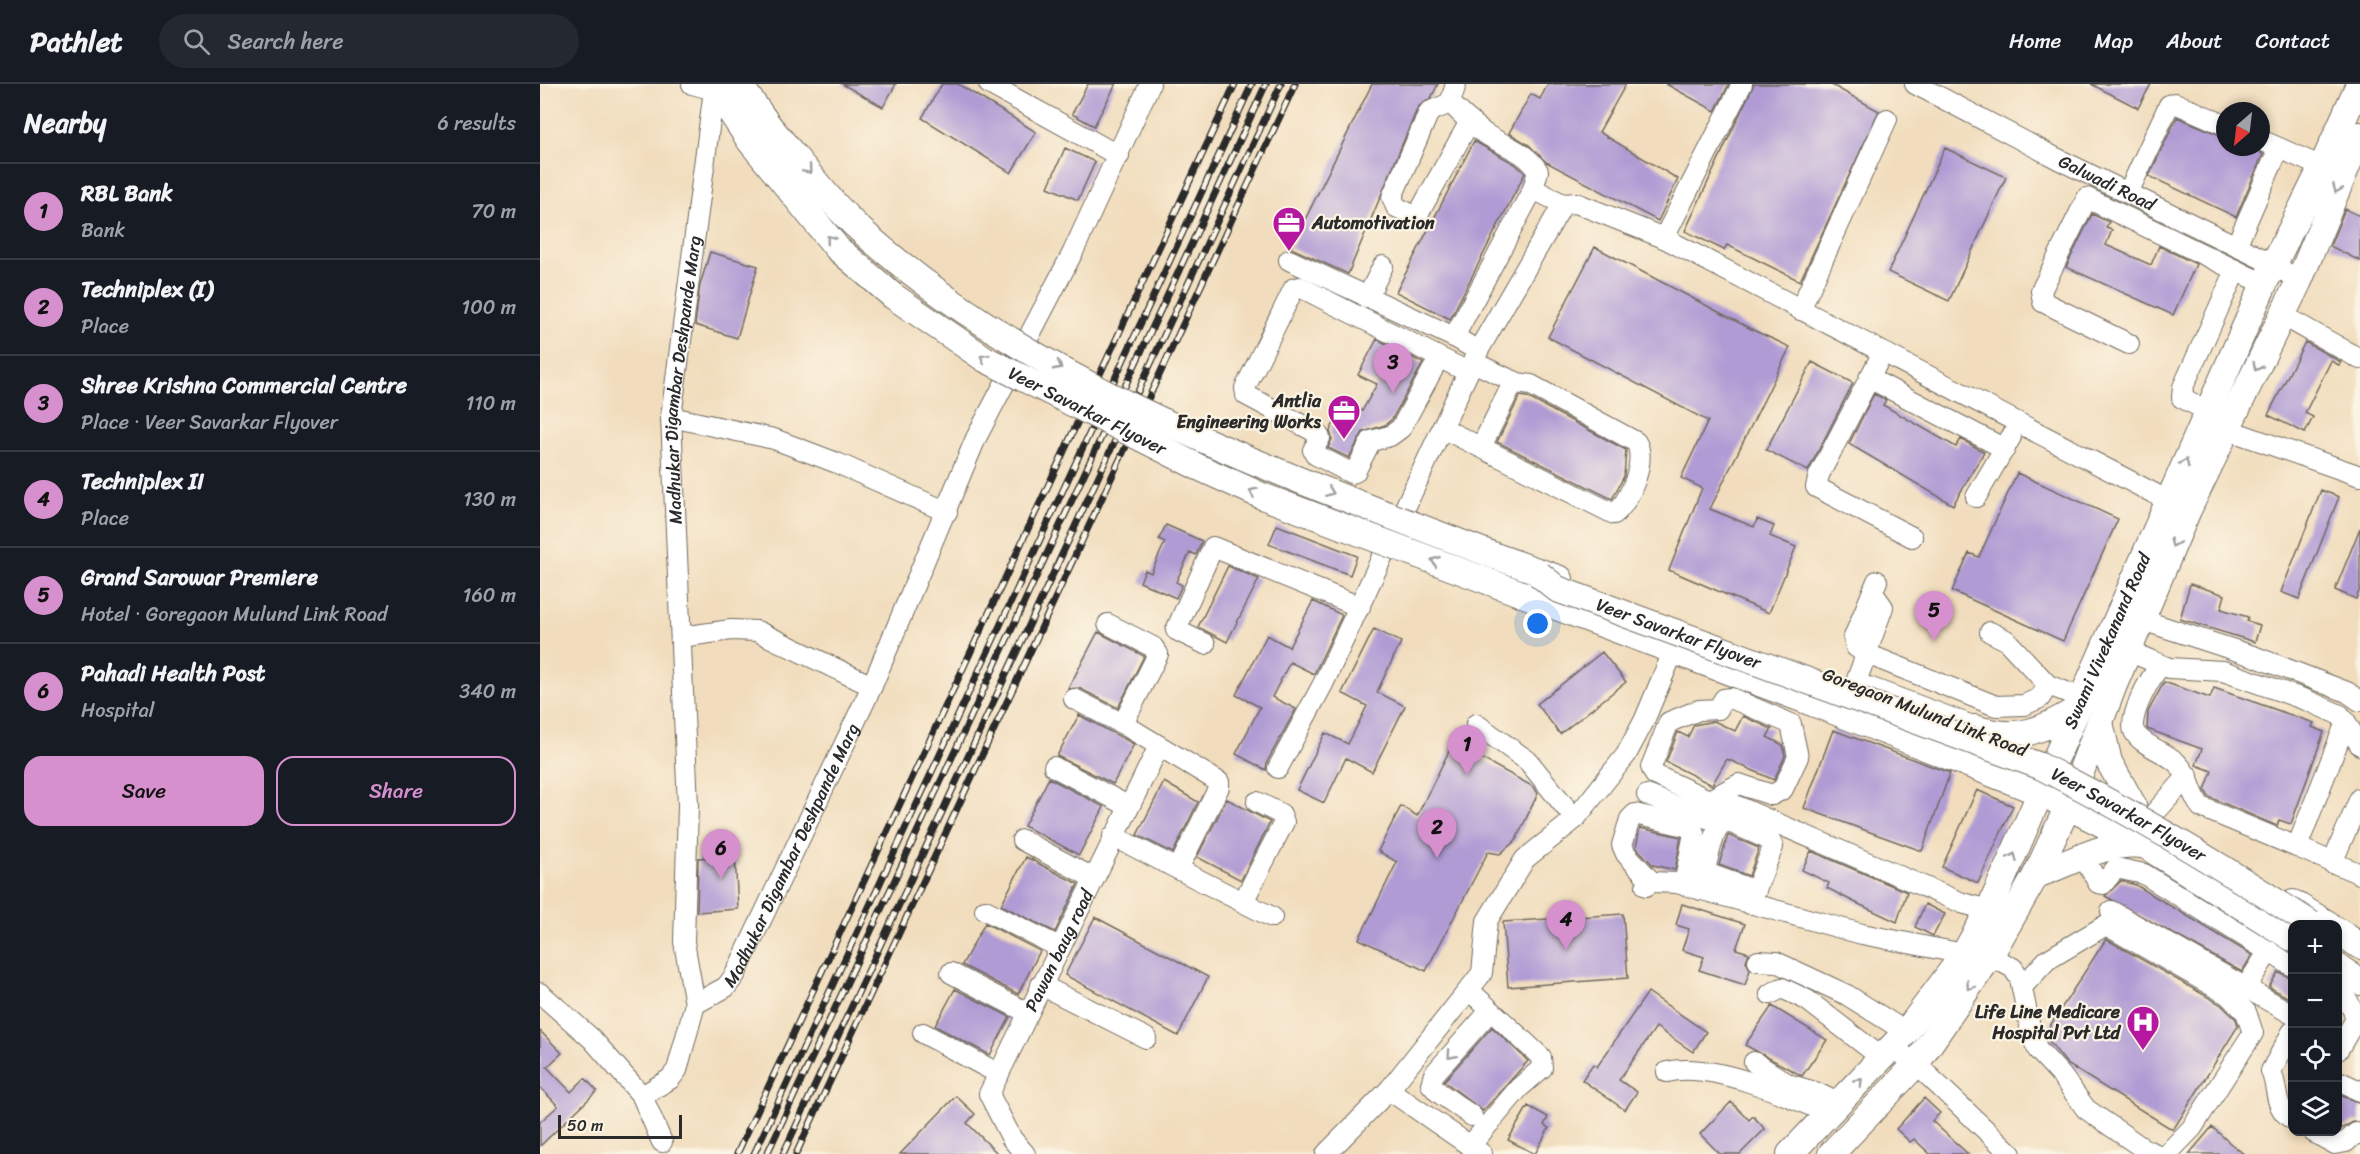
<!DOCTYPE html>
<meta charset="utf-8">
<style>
:root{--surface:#171b24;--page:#242831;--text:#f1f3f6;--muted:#9ea1a6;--line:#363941;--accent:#d690ce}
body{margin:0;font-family:Sriracha,sans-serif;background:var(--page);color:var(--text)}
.controls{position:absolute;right:18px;bottom:18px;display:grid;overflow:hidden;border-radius:12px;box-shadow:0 3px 9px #0003}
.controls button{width:54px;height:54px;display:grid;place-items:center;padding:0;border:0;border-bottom:2px solid var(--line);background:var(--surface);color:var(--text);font:30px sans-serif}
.compass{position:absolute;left:1676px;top:18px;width:54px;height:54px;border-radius:50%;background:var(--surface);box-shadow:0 3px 9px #0003;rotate:208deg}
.scale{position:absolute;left:18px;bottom:15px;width:124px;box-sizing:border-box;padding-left:6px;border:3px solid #2b2b2b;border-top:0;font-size:16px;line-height:21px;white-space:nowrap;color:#2b2b2b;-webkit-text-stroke:4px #fcf5e5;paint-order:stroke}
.you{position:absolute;left:998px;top:540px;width:21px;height:21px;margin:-15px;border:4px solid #fff;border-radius:50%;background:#1a73e8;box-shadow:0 0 0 9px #1a73e833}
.badge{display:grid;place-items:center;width:39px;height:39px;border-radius:50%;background:var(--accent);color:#111;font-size:20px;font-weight:700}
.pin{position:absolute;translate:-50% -50px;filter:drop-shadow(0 2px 3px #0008)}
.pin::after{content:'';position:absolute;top:32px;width:21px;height:18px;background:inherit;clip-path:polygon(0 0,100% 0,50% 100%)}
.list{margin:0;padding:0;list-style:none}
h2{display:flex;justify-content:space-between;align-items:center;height:78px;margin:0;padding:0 24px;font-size:26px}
h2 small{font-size:20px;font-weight:400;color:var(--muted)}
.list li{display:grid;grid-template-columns:39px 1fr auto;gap:18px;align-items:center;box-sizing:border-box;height:96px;padding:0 24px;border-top:2px solid var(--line)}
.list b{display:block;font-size:22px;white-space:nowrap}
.list p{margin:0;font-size:20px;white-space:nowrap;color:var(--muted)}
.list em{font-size:20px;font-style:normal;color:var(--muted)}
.actions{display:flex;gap:12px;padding:18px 24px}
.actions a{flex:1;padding:14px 0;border:2px solid var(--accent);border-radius:18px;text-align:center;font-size:21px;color:var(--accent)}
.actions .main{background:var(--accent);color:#111}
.icon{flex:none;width:33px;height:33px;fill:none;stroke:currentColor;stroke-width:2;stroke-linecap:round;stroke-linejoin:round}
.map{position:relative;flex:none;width:1820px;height:1070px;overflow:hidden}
header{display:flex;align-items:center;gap:36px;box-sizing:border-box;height:84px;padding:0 30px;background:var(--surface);border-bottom:2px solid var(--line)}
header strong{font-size:28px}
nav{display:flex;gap:33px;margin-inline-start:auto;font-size:21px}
.search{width:420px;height:54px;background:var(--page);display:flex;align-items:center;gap:15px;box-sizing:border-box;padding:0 21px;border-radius:33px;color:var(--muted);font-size:22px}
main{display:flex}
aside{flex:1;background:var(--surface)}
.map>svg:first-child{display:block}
.building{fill:#b09bd4}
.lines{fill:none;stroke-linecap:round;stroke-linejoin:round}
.minor-casing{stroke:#70695e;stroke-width:22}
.major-casing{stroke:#70695e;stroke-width:28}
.minor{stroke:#fff;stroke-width:20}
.major{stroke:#fff;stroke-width:26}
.rail-casing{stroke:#2b2b2b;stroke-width:7}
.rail{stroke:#fcf5e5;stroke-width:4.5;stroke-dasharray:14;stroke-linecap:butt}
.major-bridge-casing{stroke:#70695e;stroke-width:28;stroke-linecap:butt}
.major-bridge{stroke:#fff;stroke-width:26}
.oneway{stroke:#a0a0a0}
.labels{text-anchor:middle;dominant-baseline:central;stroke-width:4.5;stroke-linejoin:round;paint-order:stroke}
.street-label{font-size:18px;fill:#2b2b2b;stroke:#fcf5e5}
.poi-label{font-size:18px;font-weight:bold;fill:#2b2b2b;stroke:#fcf5e5;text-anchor:end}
</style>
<header>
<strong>Pathlet</strong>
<div class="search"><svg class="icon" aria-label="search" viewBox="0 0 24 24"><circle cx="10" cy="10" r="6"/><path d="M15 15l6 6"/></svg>Search here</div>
<nav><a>Home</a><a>Map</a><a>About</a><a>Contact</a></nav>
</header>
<main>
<aside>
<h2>Nearby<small>6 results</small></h2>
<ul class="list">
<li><span class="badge">1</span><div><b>RBL Bank</b><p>Bank</p></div><em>70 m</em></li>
<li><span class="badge">2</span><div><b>Techniplex (I)</b><p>Place</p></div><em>100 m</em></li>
<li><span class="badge">3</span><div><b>Shree Krishna Commercial Centre</b><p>Place · Veer Savarkar Flyover</p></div><em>110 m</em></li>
<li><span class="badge">4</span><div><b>Techniplex II</b><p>Place</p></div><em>130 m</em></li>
<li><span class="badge">5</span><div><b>Grand Sarowar Premiere</b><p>Hotel · Goregaon Mulund Link Road</p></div><em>160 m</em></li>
<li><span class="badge">6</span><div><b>Pahadi Health Post</b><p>Hospital</p></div><em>340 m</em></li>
</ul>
<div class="actions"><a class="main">Save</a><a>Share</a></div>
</aside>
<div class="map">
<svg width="1820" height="1070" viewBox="0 0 1820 1070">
<rect width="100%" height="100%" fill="#fcf5e5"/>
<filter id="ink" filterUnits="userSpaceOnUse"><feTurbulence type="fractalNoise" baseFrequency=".0167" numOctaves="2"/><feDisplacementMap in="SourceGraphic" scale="12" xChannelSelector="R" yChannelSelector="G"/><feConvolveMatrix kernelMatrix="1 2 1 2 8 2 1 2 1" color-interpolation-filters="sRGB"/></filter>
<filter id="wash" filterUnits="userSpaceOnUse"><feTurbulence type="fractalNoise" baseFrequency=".008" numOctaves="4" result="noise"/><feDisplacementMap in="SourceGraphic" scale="24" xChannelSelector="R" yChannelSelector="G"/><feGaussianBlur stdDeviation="1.35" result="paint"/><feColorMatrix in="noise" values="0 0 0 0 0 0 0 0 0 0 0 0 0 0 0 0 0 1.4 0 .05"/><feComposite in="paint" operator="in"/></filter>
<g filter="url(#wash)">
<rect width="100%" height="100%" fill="#f1ddbd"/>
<g id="blocks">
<path class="building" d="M302 0H356L343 23Z
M402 0H418L496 48 471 89 382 34Z
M548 0H576L554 42 532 30Z
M832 0H898L891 14 878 23 808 190 751 164Z
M1008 0H1086L1059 48 1138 95 1118 137 1006 78 989 61 969 49 991 10 1000 15Z
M1126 0H1189L1175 27Z
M1214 0H1290L1339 27 1260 197 1187 161 1184 166 1145 147Z
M1551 0H1611L1598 24Z
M1637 33 1685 53V63H1711L1723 70 1696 133 1609 92Z
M934 57 975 80 985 89 910 235 856 208Z
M525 64 555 78 538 116 508 103Z
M1405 64 1466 93 1409 217 1348 188Z
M1805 125 1820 132V177L1790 162Z
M1552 130 1569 138 1566 144 1572 146 1566 161 1611 181 1619 162 1656 180 1633 231 1526 183Z
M1055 163 1213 246 1250 263 1170 425 1214 443 1217 435 1234 442 1230 452 1256 463 1229 529 1129 486 1162 404 1141 394 1168 337 1008 253Z
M170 168 218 182 197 254 155 241 160 201Z
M837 255 883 279 852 335 845 341 823 348 809 374 788 364 792 355 790 347 804 318 822 327 837 300 818 291Z
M1765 258 1801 278 1799 281 1791 277 1765 329 1773 333 1765 349 1728 331Z
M1272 278 1313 299 1268 387 1226 366Z
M1334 310 1346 316 1343 321 1416 363 1421 355 1444 368 1413 421 1309 360Z
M980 312 987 313 1086 366 1084 392 1072 415 957 358Z
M1477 389 1578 435 1523 557 1412 507 1429 469 1439 473Z
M1781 406 1799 413 1759 515 1741 508Z
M626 441 662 457 656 471 650 468 636 498 642 501 636 514 600 498 605 486 611 489 625 458 619 455Z
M737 441 817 472 810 491 729 460Z
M1820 444V505L1816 515 1795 506Z
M688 482 719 495 687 558 658 543Z
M1650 500 1685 511 1681 525 1708 533 1707 537 1720 541 1715 558 1640 535Z
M773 517 802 531 774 590 750 578 732 613 756 625 727 678 726 686 696 670 720 623 696 611 727 551 749 563Z
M834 545 861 558 837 608 865 622 832 688 806 674 784 719 757 706 785 649 808 660 827 622 802 609Z
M558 548 604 572 578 624 539 604 528 605Z
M1062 568 1086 598 1020 650 997 620Z
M1624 598 1670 614 1674 604 1774 639 1772 643 1784 648 1751 740 1739 736 1737 742 1669 713 1665 706 1672 687 1656 681 1662 665 1607 645 1608 628Z
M539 631 594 660 573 700 517 672Z
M1203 632 1232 645 1227 653 1243 661 1245 672 1234 696 1187 675 1172 701 1126 678 1138 648 1148 653 1154 641 1174 637 1195 647Z
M1293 646 1410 689 1382 767 1264 724Z
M913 659 992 702 998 709 976 756 960 770 948 768 886 887 819 855 857 778 838 767 861 722 877 732Z
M509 694 564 723 539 771 484 742Z
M624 698 658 718 633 769 597 751Z
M1437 706 1473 722 1438 799 1402 783Z
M687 715 730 738 701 796 657 773Z
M1100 744 1141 753 1135 786 1113 781 1096 763Z
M1188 751 1219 764 1209 792 1179 781Z
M1271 767 1367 808 1357 838 1312 817 1287 804 1289 799 1262 786Z
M195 772 198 825 157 828 158 774Z
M486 773 538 800 515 848 461 821Z
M1581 797 1596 801 1712 871 1702 888 1565 812Z
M1142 820 1205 840 1196 865 1209 869 1206 877 1210 886 1205 901 1159 886 1164 873 1142 866 1149 845 1136 841Z
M1385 820 1405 830 1393 852 1375 843Z
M1083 830 1088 894 968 903 963 838Z
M555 833 668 893 638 952 525 891Z
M445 839 500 867 478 910 422 881Z
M1566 855 1680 920 1696 935 1698 942 1633 1046 1527 980 1504 951Z
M1738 888 1752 894V916L1729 903Z
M415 905 470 933 450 971 395 942Z
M1108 908 1166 948 1153 968 1116 943 1079 996 1097 1008 1085 1026 1042 996 1053 980 1057 983Z
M1232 922 1287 956 1262 992 1205 961Z
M952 943 988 977 943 1027 904 997Z
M0 947 22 969 7 983 31 1008 45 994 57 1007 0 1062V1038L18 1022 0 1003Z
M1797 1010 1820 1019V1038H1813L1797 1047Z
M416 1012 435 1030 427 1039 458 1070H360Z
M1384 1014 1400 1029 1392 1037 1428 1070H1390L1374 1055 1370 1058 1356 1045Z
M1191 1018 1209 1036 1213 1032 1225 1045 1200 1070H1180L1160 1050Z
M988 1022 1008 1033 1004 1041 1009 1044 995 1070 968 1056Z
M1672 1043 1691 1060 1704 1070H1649Z"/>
</g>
</g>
<g filter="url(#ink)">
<use href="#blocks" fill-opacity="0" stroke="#70695e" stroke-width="1.5"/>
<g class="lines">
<defs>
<g id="minor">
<path d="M449 0 579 72"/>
<path d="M916 0 910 19C922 30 934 43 947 51 965 62 987 68 998 87L993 105 1023 120"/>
<path id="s1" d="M1375 0 1518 75 1733 180 1759 197"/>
<path d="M910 19 889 28 852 113 856 123 875 132 880 127 930 37"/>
<path d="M1721 56 1782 83"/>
<path d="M1588 109 1629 21 1635 19 1685 41"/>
<path d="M1124 154 1202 0"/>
<path d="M1696 162 1739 64"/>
<path d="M749 176 918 255 938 267"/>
<path d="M827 214 843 182"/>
<path d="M1260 226 1347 35"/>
<path d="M1742 231 1820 275"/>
<path d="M914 253 993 105"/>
<path d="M1589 260 1503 218 1501 207 1547 114 1724 200"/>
<path d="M1342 270 1279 391 1276 403 1372 453"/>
<path d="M893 285 861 344 850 352 831 357 815 388 811 389 776 371 773 366 780 354 777 349 706 311 705 304 754 204 760 203 928 288"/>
<path d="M1329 294 1465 365"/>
<path d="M1668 327 1642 314 1643 303 1696 186"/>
<path d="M131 333 234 355 297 379 407 428"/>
<path d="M902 344 1074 430C1090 418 1107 376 1096 358L991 301 977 299 933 278"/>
<path d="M1686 345 1820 392"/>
<path d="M941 363 974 297"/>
<path d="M1436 413 1471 353"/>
<path d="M1337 497 1314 553 1316 563 1327 570 1456 622 1484 621 1500 614 1508 601"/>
<path d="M1602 536 1716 573 1807 608 1820 617"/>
<path d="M568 540 613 563 618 570 583 640"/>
<path d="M1450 548 1466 556 1508 601 1542 614"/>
<path d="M141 553 191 546 217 547 332 602"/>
<path d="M665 560 636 546 673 463 820 523"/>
<path d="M1588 567 1629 584 1683 587 1766 616 1800 631 1806 638 1757 763 1661 723C1649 708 1652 694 1637 679 1626 668 1603 662 1595 649 1586 635 1611 592 1621 581"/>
<path d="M1315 601 1343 523 1333 509"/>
<path d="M1191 614 1251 640 1258 673 1243 705 1232 711 1199 700 1169 716 1115 691 1111 683 1129 638 1159 626 1178 625 1184 615Z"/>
<path d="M534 615 583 640 679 698V703L638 785"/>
<path d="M1806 639 1820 661"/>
<path d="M936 640 988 677 1035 735"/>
<path d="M514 683 588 722"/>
<path d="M738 684 783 600 938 267 1023 120 1036 119 1124 154 1640 423"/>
<path d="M1107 711 1166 734 1190 719 1422 819 1460 829"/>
<path d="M1612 732 1648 692"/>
<path d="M573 752 732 833"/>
<path d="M482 756 553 794"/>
<path d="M1757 763 1820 790"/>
<path d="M1543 772 1558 799 1563 800 1576 784 1604 790 1752 882"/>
<path d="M1792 779 1820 714"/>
<path d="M1166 789 1216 807"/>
<path d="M1112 798 1086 770 1082 761 1090 735 1095 730 1149 743 1154 749 1144 801"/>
<path d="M1106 802 1112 798 1137 799 1322 850 1424 870"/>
<path d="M1161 806C1165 789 1171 745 1185 736L1230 756 1233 763 1210 820"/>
<path d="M703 818 744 738 741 730 717 718"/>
<path d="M445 826 519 863"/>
<path d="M1571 827 1752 930"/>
<path d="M1450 872 1473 884 1480 895 1492 953 1498 966 1521 991 1546 1025 1604 1065 1616 1070"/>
<path d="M1218 877 1236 878 1307 911 1366 948"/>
<path d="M411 889 488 929"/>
<path d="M501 901 606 954"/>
<path d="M1482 903 1507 876 1566 841 1687 910 1706 928 1713 949 1652 1044 1627 1070"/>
<path d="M1706 903 1729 867"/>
<path d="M929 906 1001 973 1002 984 979 1004 930 1062"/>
<path id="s2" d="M0 909 52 955 102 1012 130 995 137 986 155 920 144 858 148 722 131 333 174 6 152 0"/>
<path d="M1230 910 1242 904 1267 916 1342 974"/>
<path d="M1798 910 1808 917 1820 940"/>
<path id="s3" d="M155 920 186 903 195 891 332 602 436 354 533 168 610 0"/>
<path d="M1752 948 1731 987C1739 1006 1733 1023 1752 1035"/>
<path d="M383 949 459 990"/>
<path d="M1352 963 1376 980 1471 1070"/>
<path d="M1798 966 1817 933"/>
<path d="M1214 978 1248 1000 1275 1008 1298 1019"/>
<path d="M1127 988C1170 977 1247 1011 1287 1029"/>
<path d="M1798 997 1820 1007"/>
<path d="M849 1006 942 1070"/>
<path d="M102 1012 122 1058"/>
<path d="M932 1032 898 1008 891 1000 894 990 950 927"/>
<path d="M1773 1048 1795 1060 1806 1058 1816 1049 1820 1050"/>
<path id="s4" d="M485 1070 472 1055 449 1010 619 662"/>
<path d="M786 1070 849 1006 942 889 947 837 985 775 1035 735 1086 671 1104 637 1133 568"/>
</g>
<g id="major">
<path d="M172 0 210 57"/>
<path d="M199 0 229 42"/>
<path d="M955 472 1020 495"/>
<path d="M950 498 1291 626 1501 709 1606 762 1752 854"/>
<path d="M1328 606 1451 652"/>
<path d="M1560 638 1569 678 1593 721"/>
<path d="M1435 644C1477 658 1502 647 1537 625"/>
<path d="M1496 791C1532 779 1564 757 1603 761"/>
<path d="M1753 819 1788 840"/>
<path d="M1798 847 1820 862"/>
<path d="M1798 883 1820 898"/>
<path id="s5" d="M1250 1070 1366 948 1424 870 1449 826 1724 200 1782 83 1819 0"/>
<path d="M1291 1070 1376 980 1450 872 1496 791 1528 722 1574 601 1648 426 1759 197 1820 51"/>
</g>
</defs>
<use href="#minor" class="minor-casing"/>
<use href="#major" class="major-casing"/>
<use href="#minor" class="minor"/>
<use href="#major" class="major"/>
<defs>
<path id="rail" d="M197 1070 695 0
M214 1070 712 0
M227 1070 726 0
M243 1070 741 0
M256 1070 755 0"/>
</defs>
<use href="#rail" class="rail-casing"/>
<use href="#rail" class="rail"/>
<defs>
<g id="major-bridge">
<path d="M229 42C257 74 284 112 315 141 492 303 735 387 955 472"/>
<path id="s6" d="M210 57 297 164 353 212 445 275 658 383 722 412 950 498"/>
<path id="s7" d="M999 490 1017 505 1500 682C1594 729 1683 783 1771 840"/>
</g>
</defs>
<use href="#major-bridge" class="major-bridge-casing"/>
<use href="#major-bridge" class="major-bridge"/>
</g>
<defs><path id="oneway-chevron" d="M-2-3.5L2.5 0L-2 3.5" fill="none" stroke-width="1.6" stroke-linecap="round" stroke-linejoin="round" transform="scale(1.5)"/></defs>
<g class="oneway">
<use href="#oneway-chevron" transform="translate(268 86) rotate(49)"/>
<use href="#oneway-chevron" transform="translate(1797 105) rotate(113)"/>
<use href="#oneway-chevron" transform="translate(290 155) rotate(-129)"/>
<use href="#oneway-chevron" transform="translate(444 274) rotate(-149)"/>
<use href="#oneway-chevron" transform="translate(518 282) rotate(28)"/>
<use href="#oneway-chevron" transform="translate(1717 283) rotate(116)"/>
<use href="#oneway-chevron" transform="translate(1645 379) rotate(-66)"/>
<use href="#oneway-chevron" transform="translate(713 408) rotate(-156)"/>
<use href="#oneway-chevron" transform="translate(790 408) rotate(21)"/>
<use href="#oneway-chevron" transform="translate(1634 459) rotate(113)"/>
<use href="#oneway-chevron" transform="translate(895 477) rotate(-159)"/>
<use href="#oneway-chevron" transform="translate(1473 773) rotate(-66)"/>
<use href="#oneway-chevron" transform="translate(1430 902) rotate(125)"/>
<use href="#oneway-chevron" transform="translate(911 971) rotate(132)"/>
<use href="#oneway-chevron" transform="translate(1319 998) rotate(-46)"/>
</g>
</g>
<defs>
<symbol id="office-pin" viewBox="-11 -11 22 30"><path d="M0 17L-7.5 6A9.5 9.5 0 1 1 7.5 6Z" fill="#b5179e" stroke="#fcf5e5"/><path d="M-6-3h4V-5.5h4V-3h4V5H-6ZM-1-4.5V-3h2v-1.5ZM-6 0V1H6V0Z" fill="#fff"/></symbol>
<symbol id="hospital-pin" viewBox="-11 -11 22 30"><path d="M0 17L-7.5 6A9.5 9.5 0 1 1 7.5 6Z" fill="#b5179e" stroke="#fcf5e5"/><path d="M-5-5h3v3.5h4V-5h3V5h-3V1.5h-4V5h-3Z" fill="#fff"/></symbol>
</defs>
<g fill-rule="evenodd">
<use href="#office-pin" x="730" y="120" width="38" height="52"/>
<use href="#office-pin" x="785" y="308" width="38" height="52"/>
<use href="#hospital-pin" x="1584" y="919" width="38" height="52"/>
</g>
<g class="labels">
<g class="street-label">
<text stroke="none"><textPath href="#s1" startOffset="216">Galwadi Road</textPath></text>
<text stroke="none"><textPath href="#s2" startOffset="884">Madhukar Digambar Deshpande Marg</textPath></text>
<text stroke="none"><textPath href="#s6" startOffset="438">Veer Savarkar Flyover</textPath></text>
<text stroke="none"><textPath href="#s7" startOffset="153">Veer Savarkar Flyover</textPath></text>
<text stroke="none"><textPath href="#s5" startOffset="610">Swami Vivekanand Road</textPath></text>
<text transform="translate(1385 628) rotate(21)">Goregaon Mulund Link Road</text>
<text stroke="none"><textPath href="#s7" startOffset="639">Veer Savarkar Flyover</textPath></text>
<text stroke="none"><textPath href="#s3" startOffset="183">Madhukar Digambar Deshpande Marg</textPath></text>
<text stroke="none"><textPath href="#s4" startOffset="230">Pawan baug road</textPath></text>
</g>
<g class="poi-label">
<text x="772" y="139" text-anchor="start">Automotivation</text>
<text x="781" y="317">Antlia<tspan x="781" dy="21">Engineering Works</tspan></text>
<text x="1580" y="928">Life Line Medicare<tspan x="1580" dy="21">Hospital Pvt Ltd</tspan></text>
</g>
</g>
</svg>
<div class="controls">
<button>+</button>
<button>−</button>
<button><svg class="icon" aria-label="locate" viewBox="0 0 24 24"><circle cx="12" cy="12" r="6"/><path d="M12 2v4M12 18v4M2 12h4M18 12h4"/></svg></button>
<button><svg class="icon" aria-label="layers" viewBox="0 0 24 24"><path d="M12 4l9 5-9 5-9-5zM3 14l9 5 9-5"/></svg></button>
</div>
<svg class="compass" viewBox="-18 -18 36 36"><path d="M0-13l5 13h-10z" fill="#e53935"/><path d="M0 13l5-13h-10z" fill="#9ea1a6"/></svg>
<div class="scale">50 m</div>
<div class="you"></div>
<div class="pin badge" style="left:927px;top:691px">1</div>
<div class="pin badge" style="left:897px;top:774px">2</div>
<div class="pin badge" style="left:853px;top:309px">3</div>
<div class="pin badge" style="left:1026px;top:866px">4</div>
<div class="pin badge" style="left:1394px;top:557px">5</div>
<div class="pin badge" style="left:181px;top:795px">6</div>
</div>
</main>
